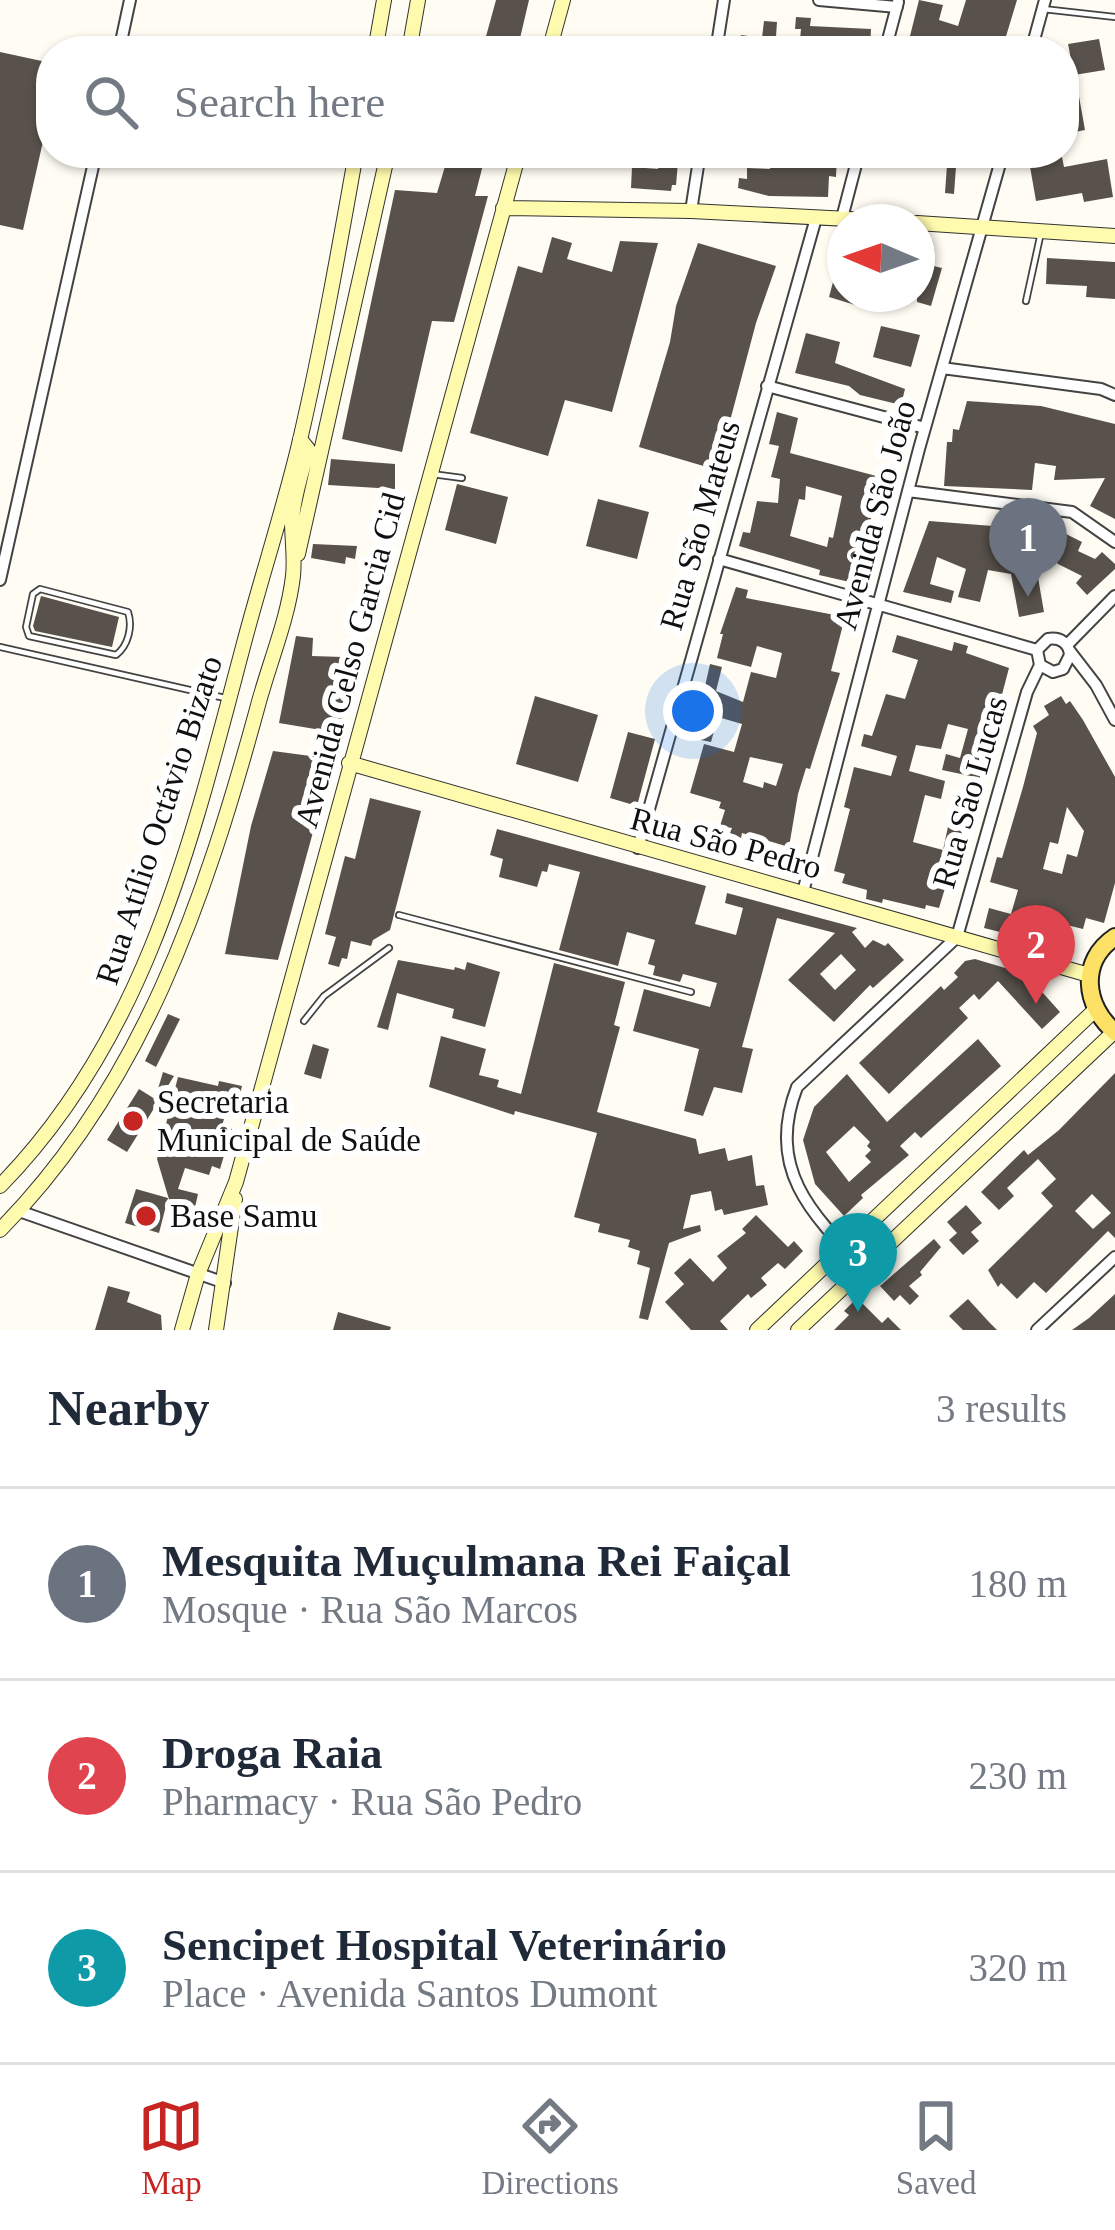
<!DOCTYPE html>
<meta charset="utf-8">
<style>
:root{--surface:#fff;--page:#f2f2f3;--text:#1f2937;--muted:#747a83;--line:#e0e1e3;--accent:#c62522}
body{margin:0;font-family:"Times New Roman",serif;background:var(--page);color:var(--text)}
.compass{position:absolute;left:827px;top:204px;width:108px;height:108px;border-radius:50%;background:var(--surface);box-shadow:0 3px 9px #0004;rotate:272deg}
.you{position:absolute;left:693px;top:711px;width:42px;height:42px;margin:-30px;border:9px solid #fff;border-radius:50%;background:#1a73e8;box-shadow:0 0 0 18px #1a73e833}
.badge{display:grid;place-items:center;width:78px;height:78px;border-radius:50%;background:var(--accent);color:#fff;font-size:39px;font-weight:700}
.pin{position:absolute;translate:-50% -99px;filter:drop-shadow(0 3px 6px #0008)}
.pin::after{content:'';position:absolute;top:63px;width:42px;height:36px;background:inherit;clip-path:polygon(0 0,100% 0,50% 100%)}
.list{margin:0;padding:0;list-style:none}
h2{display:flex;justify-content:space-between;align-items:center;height:156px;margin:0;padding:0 48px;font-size:51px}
h2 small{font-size:39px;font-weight:400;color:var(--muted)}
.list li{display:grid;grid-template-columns:78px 1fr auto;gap:36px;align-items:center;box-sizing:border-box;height:192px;padding:0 48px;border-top:3px solid var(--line)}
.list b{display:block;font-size:45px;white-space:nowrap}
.list p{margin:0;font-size:39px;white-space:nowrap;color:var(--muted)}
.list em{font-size:39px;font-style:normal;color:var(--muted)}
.icon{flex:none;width:66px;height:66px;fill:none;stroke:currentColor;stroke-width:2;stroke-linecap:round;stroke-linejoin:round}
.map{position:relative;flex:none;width:1115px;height:1330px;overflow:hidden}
.search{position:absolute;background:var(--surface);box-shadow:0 3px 9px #0004;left:36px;right:36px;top:36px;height:132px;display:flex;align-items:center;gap:30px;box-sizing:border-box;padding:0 42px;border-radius:48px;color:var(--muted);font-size:45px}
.sheet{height:732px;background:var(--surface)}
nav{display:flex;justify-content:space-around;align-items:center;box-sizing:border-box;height:168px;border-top:3px solid var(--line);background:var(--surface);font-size:33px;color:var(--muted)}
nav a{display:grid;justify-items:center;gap:6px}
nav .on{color:var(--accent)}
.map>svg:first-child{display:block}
.building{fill:#59524c;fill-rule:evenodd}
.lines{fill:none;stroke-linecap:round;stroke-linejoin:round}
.lane-casing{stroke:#434343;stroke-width:8}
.street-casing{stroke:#434343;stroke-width:14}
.secondary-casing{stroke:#323232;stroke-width:16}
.primary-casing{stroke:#212121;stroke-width:20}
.lane{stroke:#fff;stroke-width:4.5}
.street{stroke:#fff;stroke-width:10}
.secondary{stroke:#fffbae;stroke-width:14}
.primary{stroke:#fce166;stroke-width:16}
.poi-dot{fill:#c62522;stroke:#fff;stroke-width:4.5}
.labels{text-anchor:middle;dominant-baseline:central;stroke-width:12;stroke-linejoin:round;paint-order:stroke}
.street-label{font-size:33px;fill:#101010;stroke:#fff}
.poi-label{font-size:33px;fill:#101010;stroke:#fff;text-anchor:start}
</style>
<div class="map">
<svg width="1115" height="1330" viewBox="0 0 1115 1330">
<rect width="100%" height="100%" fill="#fffdf3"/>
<path class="building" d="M496 0H529L517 51H482Z
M919 0 943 5 939 20 958 26 966 0H1017L1004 43 1022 47 1021 51 907 48Z
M796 17 811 18 810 26 871 29 870 51 799 50 801 29H795Z
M764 21 777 22 775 51H739L741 35 762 38Z
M1099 39 1105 70 1074 75 1068 44Z
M0 52 51 63V106L23 230 0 225Z
M1078 91 1085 130 1064 134V95Z
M449 153H486L475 196H488L454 322 432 321 402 452 342 439 395 190 437 193Z
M771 153H837L836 177 829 176 828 197 769 196 738 188 739 178 747 179V168L770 169Z
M932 153H972L969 168 956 167 954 194 945 193 947 165 931 163Z
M1062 157 1064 167 1107 159 1113 197 1084 202 1082 193 1036 201 1029 161Z
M659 161 678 162 676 185H672L671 191 631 188 632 167 658 169Z
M552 237 572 243 567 259 612 272 620 241 658 243 612 412 565 400 548 456 470 433 518 266 542 273Z
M698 243 776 266 756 323 717 470 639 447 670 342 676 306Z
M1047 258 1115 262V299L1086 297 1087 286 1046 284Z
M917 262 942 268 931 306 917 302Z
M837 267 845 269V294H868L865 308 829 297Z
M881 326 920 335 911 367 873 357Z
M806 333 840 342 835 363 905 389 901 405 860 395 849 386 795 373Z
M967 401 1041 406 1115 424V519L1090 506 1105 478 1054 480 1056 466 1035 463 1032 490 944 486 947 442H952L953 429 959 430Z
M777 412 798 418 790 453 880 477 864 551 869 553 862 575 865 576 863 585 819 575 820 570 739 546 743 532 750 533 757 501 778 503 780 479 771 477 779 446 769 444ZM806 486 842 496 833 538 829 537 827 547 790 536 799 499 805 500Z
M331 459 395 464V489L328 485Z
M457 484 508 497 496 544 445 530Z
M598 499 649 512 637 559 586 546Z
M929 521 1029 529 1025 564 1036 566 1044 612 1019 617 1011 574 988 570 980 602 958 597 966 569 937 557 930 584 954 591 951 603 903 592Z
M1060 531 1082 542 1078 551 1095 559 1102 552 1115 564V569L1087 595 1076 583 1082 576 1058 564 1049 554Z
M313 544 357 546 355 559 346 557 345 564 311 558Z
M736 587 748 590 746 598 845 617 831 671 840 673 810 769 806 768 798 794 789 847 742 833 741 838 730 833 732 828 720 826 725 810 719 808 721 802 690 793 704 744 734 752 742 724 718 717 711 742 686 737 689 724 696 726 708 706 701 704 710 664 722 667 716 691 743 702 751 672 776 678 782 653 757 646 751 667 717 658 723 634H720ZM750 757 783 764 776 786 764 782 763 788 743 782Z
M41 596 119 617 112 647 35 631 33 626Z
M897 635 952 651 954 642 968 646 966 653 1009 668 980 778 942 770 946 754 960 758 968 729 948 724 941 749 916 745 909 771 945 781 941 799 925 795 913 842 943 850 955 794 972 799 939 908 926 905 925 909 883 899 882 903 866 899 867 890 842 883 845 874 834 871 850 809 844 807 854 767 891 776 897 756 861 746 864 734 872 736 886 694 905 699 918 660 892 652Z
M296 636 313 638 312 656 343 657 344 653 360 657 339 733 279 723Z
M535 696 598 715 578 782 516 764Z
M1061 696 1066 704 1070 701 1083 720 1115 777V883L1104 923 1086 918 1083 929 1059 923 1053 945 984 928 989 908 1011 914 1018 890 990 882 997 857 1002 858 1023 787 1037 733 1033 726 1049 715 1044 706ZM1067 807 1084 831 1077 857 1067 854 1062 874 1043 869 1050 842 1058 844Z
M628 732 655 739 637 806 610 798Z
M273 751 333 759 278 960 225 954 251 826Z
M370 798 421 811 390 930 373 940 371 946 351 941 347 959 342 958 339 967 328 964 336 937 325 934 345 856 355 859Z
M497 829 706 886 695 924 736 935 743 908 725 903 727 893 857 928 852 932 865 948 873 940 885 946 888 943 904 960 873 988 870 985 834 1022 788 980 835 933 777 918 742 1047 753 1049 742 1093 714 1087 703 1116 684 1111 699 1049 633 1031 644 989 710 1007 717 983 683 974 680 982 653 975 655 966 648 964 655 940 627 932 618 966 559 950 580 872 549 864 547 872 542 871 537 887 499 877 503 859 490 855ZM841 954 856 970 835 990 820 974Z
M975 959 1026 974 1060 1012 1042 1029 998 981 979 1000 974 994 959 1008 968 1018 889 1094 859 1063 941 986 944 990 958 977 954 973 965 961Z
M398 960 454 970 455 967 465 970 467 962 500 972 485 1027 452 1018 454 1009 397 993 388 1030 377 1027Z
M554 963 625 982 614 1025 620 1027 597 1112 696 1139 699 1154 725 1148 728 1161 752 1155 756 1186 764 1185 768 1205 724 1215 722 1209 715 1211 711 1191 691 1195 683 1229 700 1225 701 1231 669 1243 648 1320 639 1318 650 1268 637 1264 640 1251 628 1247 630 1240 598 1232 600 1224 574 1217 597 1133 515 1111 514 1115 429 1087 441 1036 486 1049 479 1075 499 1080 497 1087 521 1094Z
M168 1014 180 1019 156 1067 145 1061Z
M978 1039 1001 1066 921 1138 915 1132 900 1146 909 1155 861 1195 863 1198 844 1216 815 1184 803 1140 814 1107 847 1074 887 1122ZM854 1126 870 1142 867 1146 871 1150 865 1156 871 1162 849 1182 826 1152Z
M313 1044 329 1049 321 1079 304 1074Z
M163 1072 174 1076 127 1152 107 1140 139 1089 155 1099Z
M1115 1073V1238L1108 1231 1046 1293 1034 1282 1017 1299 1001 1283 998 1287 988 1270 1053 1206 1041 1193 1056 1179 1038 1159 1007 1188 1014 1196 999 1210 981 1192 1024 1150 1028 1155 1059 1130ZM1092 1194 1111 1213 1093 1229 1075 1211Z
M178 1077 218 1086 219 1081 242 1086 238 1103 229 1101 222 1126 232 1129 220 1169 212 1166 209 1175 185 1168 178 1189 198 1194 194 1212 171 1206 157 1159Z
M136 1189 168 1198 159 1233 125 1223Z
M966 1205 982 1223 971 1232 979 1241 963 1255 949 1240 957 1233 947 1222Z
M756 1215 788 1247 794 1241 803 1251 785 1269 778 1263 761 1278 767 1285 751 1298 748 1294 720 1321 728 1330H691L665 1302 684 1284 674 1273 690 1258 713 1282 727 1268 717 1256 746 1233 742 1229Z
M934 1239 941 1247 920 1272 922 1275 909 1286 919 1296 910 1305 900 1295 894 1301 880 1286Z
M108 1286 130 1292 127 1302 161 1315 162 1330H95Z
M1115 1294V1330H1072L1089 1318Z
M857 1298 882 1323 888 1317 901 1330H834L849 1315 844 1311Z
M968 1299 989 1322 997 1330H963L949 1316Z
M338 1312 391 1327 390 1330H333Z"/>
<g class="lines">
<defs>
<path id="lane" d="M1043 9 1115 17
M1026 301 1040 237
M432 474 462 478
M40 589 128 612C133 627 128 646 116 655L29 636 26 627 33 594Z
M0 647 225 698
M399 915 691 992
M304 1021 324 996 389 948"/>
<path id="street" d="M819 0 897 7
M119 51 130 0
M716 51 724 0
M885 51 898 2
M1031 51 1045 0
M691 211 700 153
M842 218 859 153
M942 368 1101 389 1115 395
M767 386 925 428
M908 491 1072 512 1115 542
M719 559 1037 650
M0 580 96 153
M1067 645 1115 596
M1069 650 1096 685 1115 720
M638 848 816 218
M803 892 919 449 1003 153
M19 1211 225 1283
M864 1268C810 1213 766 1168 797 1087L957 937 1027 692 1040 665 1037 650 1048 639C1060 637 1069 643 1070 655L1063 669 1053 672 1040 665
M1037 1330 1115 1257"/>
<path id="secondary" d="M375 51 384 0
M409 51 418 0
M549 51 563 0
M503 208 691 211 907 222
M917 223 1115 236
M298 554 388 153
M349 763 1089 975
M0 1186C147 1036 192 839 244 643 262 575 284 508 300 440 322 345 339 249 356 153
M0 1230C142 1086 205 899 257 709 268 666 288 620 293 576 295 558 292 539 292 521 293 497 302 472 308 449L300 439
M182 1330 198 1274 236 1182 519 153
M216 1330 235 1199
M757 1330 1095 1010
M798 1330 1115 1031"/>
<path id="primary" d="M1115 937C1079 961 1084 1006 1115 1032"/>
</defs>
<use href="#lane" class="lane-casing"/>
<use href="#street" class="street-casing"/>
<use href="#secondary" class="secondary-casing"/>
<use href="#primary" class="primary-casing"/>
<use href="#lane" class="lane"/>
<use href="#street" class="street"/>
<use href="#secondary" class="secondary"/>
<use href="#primary" class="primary"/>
</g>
<g class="poi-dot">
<circle cx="133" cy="1121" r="12"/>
<circle cx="146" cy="1216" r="12"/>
</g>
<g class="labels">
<g class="street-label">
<text transform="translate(875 515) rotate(-75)">Avenida São João</text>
<text transform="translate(700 525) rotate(-74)">Rua São Mateus</text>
<text transform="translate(350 660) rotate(-75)">Avenida Celso Garcia Cid</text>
<text transform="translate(970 792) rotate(-74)">Rua São Lucas</text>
<text transform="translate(159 820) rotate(-72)">Rua Atílio Octávio Bizato</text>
<text transform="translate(726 843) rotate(15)">Rua São Pedro</text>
</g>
<g class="poi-label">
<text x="157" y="1102">Secretaria<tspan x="157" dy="38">Municipal de Saúde</tspan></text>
<text x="170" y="1216">Base Samu</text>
</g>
</g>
</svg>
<svg class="compass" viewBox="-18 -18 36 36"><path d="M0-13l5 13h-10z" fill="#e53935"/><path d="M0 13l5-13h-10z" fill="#747a83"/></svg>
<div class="you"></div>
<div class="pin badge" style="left:1028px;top:597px;background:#6b7280">1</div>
<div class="pin badge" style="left:1036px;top:1004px;background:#e0444e">2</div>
<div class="pin badge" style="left:858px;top:1312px;background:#0f9aa8">3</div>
<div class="search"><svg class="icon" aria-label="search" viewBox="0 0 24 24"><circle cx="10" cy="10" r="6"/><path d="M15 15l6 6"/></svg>Search here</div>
</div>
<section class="sheet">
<h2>Nearby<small>3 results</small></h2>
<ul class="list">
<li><span class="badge" style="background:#6b7280">1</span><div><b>Mesquita Muçulmana Rei Faiçal</b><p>Mosque · Rua São Marcos</p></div><em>180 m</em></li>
<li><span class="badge" style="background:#e0444e">2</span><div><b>Droga Raia</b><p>Pharmacy · Rua São Pedro</p></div><em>230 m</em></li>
<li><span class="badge" style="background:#0f9aa8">3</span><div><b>Sencipet Hospital Veterinário</b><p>Place · Avenida Santos Dumont</p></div><em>320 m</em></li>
</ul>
</section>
<nav>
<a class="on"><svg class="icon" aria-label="map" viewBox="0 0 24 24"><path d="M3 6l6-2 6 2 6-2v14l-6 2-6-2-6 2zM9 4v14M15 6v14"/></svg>Map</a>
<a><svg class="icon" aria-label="directions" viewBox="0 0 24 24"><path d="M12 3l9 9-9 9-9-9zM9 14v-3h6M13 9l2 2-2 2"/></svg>Directions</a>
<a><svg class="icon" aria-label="saved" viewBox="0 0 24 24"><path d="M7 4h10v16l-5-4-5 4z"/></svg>Saved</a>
</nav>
